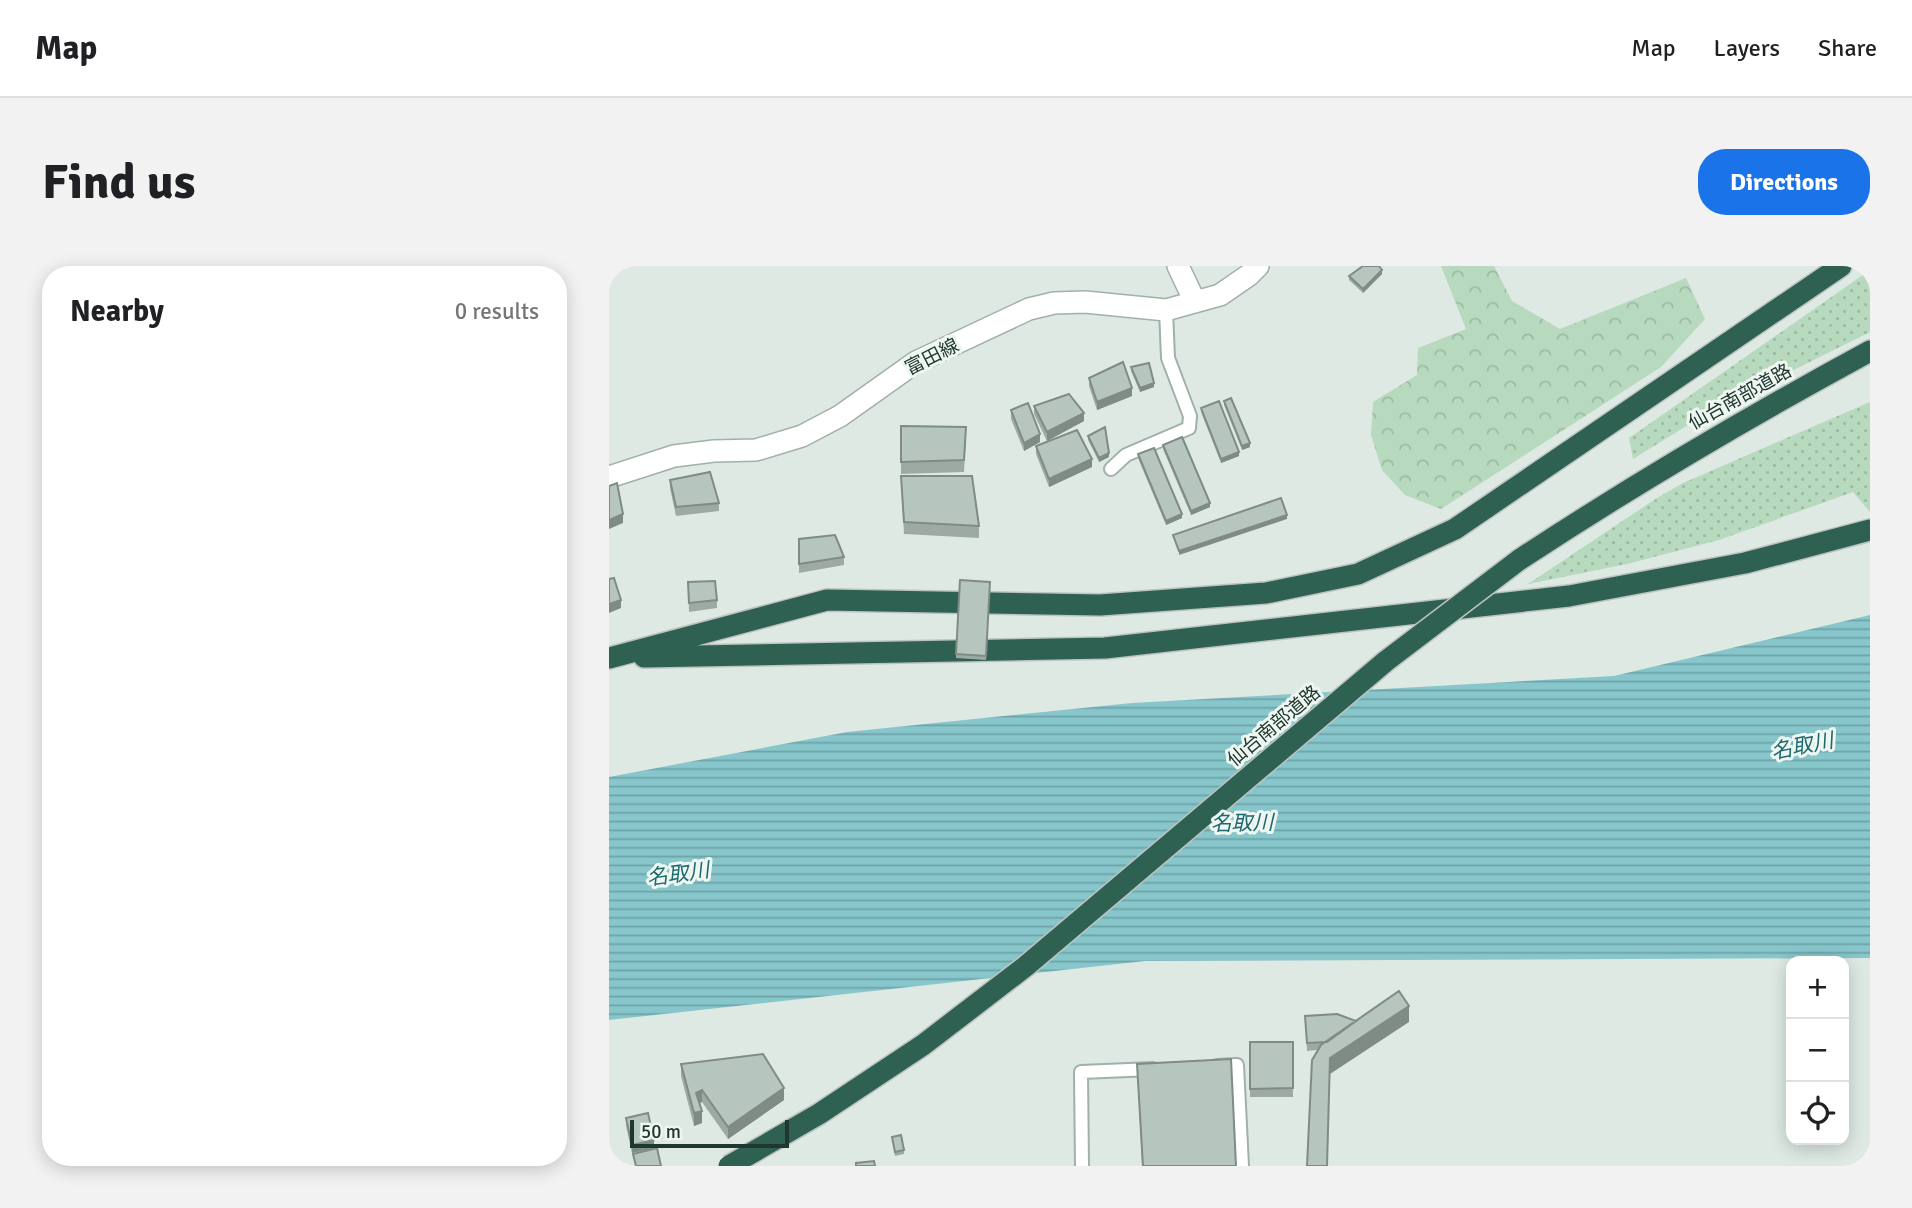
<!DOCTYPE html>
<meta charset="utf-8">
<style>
:root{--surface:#fff;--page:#f2f2f2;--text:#202124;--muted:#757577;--line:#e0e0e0;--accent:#1a73e8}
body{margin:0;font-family:Signika,"Noto Sans JP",sans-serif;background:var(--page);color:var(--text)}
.controls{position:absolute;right:21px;bottom:21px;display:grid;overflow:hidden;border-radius:14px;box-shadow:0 4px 18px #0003}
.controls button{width:63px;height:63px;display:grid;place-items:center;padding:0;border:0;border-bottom:2px solid var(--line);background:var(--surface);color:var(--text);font:35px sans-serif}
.scale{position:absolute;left:21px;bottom:18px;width:159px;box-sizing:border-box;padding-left:7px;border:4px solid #20372f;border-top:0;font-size:19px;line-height:24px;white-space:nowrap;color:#20372f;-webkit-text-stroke:5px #eef6f1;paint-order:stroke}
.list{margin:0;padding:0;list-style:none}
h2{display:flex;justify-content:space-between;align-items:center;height:91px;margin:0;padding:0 28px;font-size:30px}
h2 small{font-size:23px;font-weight:400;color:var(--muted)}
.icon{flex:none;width:38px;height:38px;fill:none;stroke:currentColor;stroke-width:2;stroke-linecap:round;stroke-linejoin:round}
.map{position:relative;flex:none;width:1261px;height:900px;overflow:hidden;border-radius:28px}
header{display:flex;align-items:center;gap:42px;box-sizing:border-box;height:98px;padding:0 35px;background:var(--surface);border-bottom:2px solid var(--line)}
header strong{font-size:33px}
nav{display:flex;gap:38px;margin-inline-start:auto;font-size:24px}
.intro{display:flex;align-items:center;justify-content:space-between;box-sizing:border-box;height:168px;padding:0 42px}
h1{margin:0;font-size:49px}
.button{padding:18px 32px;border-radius:28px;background:var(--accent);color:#fff;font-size:24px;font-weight:700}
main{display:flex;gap:42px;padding:0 42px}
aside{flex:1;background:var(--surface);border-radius:28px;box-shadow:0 4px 18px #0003}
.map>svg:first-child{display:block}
.grass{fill:url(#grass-dots)}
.forest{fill:url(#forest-crowns)}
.water{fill:url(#water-rules)}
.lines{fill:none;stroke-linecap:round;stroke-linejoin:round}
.service-casing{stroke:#a1b0a9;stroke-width:16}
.minor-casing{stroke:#a1b0a9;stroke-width:24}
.motorway-casing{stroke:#bcc3c1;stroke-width:24}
.service{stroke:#fff;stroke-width:12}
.minor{stroke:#fff;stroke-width:21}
.motorway{stroke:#2e6152;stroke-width:21}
.motorway-bridge-casing{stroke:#bcc3c1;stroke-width:24;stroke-linecap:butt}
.motorway-bridge{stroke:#2e6152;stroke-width:21}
.wall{fill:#9daaa3}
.shaded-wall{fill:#7f8b85}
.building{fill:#b6c6be;stroke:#7f8b85;stroke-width:2}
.labels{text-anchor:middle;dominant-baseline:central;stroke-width:6;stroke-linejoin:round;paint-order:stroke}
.street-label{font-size:19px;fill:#20372f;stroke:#eef6f1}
.water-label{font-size:21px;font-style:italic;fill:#1e686f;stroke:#eef6f1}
</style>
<header>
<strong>Map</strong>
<nav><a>Map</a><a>Layers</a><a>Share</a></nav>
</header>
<div class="intro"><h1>Find us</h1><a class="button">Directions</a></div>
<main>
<aside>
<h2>Nearby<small>0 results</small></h2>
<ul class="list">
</ul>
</aside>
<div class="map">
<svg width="1261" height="900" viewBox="0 0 1261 900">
<defs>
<pattern id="grass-dots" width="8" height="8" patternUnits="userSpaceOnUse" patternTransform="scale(1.75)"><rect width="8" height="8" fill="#b7d9bd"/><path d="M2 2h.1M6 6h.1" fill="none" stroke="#9dbba3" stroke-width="1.8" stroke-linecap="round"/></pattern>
<pattern id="forest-crowns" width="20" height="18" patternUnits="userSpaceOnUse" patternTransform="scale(1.75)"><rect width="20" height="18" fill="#b7d9bd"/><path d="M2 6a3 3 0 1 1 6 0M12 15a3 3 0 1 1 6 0" fill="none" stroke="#9dbba3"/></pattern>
<pattern id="water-rules" width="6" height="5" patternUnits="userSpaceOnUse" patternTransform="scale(1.75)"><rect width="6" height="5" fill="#87c7cc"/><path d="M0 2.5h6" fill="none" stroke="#6ea2a6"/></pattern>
</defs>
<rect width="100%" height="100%" fill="#dee9e3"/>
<path class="grass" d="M1261 4V66L1100 146 1024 193 1020 172Z
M1261 136V246L1244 226 1110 274 1018 298 919 318 1048 232 1074 217Z"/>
<path class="forest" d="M832 0H885L903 35 951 63 1077 12 1096 53 1052 101 832 243 796 229 773 204 762 169 764 136 808 109 809 82 857 63Z"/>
<path class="water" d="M1261 349V692L536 695 0 754V511L238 466 523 437 1005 410Z"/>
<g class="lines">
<defs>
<path id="service" d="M502 203 517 189 580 162 581 150 559 92 557 44
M608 800 628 799 633 900
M473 900 472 806 544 803"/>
<path id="minor" d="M569 0 586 36
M0 211 65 190 105 185 147 184 193 170 231 150 307 96 420 43 445 37 476 36 557 44 611 29 640 9 649 0"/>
<path id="motorway" d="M910 294C1024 219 1141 150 1261 85
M35 391 496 382 960 330 1136 297 1261 264
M0 392 218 334 491 339 657 327 749 308 846 263 1232 0"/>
</defs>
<use href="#service" class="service-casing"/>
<use href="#minor" class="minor-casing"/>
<use href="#motorway" class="motorway-casing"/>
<use href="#service" class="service"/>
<use href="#minor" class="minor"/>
<use href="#motorway" class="motorway"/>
<defs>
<path id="motorway-bridge" d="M120 900 210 848 314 779 417 700 777 395 910 294"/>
</defs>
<use href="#motorway-bridge" class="motorway-bridge-casing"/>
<use href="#motorway-bridge" class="motorway-bridge"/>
</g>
<path class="wall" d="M773 8 754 27 740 14V10Z
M522 101 545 121 531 126 522 105Z
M480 112 523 130 488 144 480 120Z
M615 135 641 181 633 184 615 139Z
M425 140 475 155 438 175 425 148Z
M592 142 630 190 612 197 592 146Z
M402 144 431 176 415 185 402 153Z
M292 160 357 173 355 206 292 208Z
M479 170 500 191 490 196 479 174Z
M554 179 601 241 582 249 554 183Z
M427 180 483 201 440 221 427 188Z
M529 188 573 252 557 259 529 192Z
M292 210 370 260V272L295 268Z
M61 214 110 237V245L67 250 61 222Z
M190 273 235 291V299L190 307Z
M79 316 108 334V342L80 346Z
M381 316 377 394 347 392V388Z
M696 750 747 755 800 756 709 784 698 785Z
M641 776H684V831H641Z
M72 798 175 834 119 873 93 836 90 837 93 857 85 860 72 810Z
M528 798 627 900H533Z
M17 852 45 882 23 887 17 860Z
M283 871 295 884V888L286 890Z"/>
<path class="shaded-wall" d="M773 4V8L754 27V23Z
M545 117V121L531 126V122Z
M523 122V130L488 144V136Z
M475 147V155L438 175V166Z
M431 168V176L415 185V177Z
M641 177V181L633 184V180Z
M630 186V190L612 197V193Z
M500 187V191L490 196V192Z
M483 193V201L440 221V213Z
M601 237V241L582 249V245Z
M14 248V257L0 263V254Z
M573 248V252L557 259V255Z
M678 249V253L570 289V285Z
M12 334V342L0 347V338Z
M800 740V756L721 808V792Z
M175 822V834L119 873V861Z
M93 824V836L87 839V827Z
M93 845V857L85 860V847Z
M45 874V882L23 887V879Z"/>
<path class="building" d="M754 0H770L773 4 754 23 740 10Z
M514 96 523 122 488 136 480 112Z
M540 97 545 117 531 122 522 101Z
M460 128 475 147 438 166 425 140Z
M622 132 641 177 633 180 615 135Z
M610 135 630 186 612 193 592 142Z
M419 137 431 168 415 177 402 144Z
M292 160 357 161 355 194 292 196Z
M496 161 500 187 490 192 479 170Z
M468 164 483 193 440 213 427 180Z
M573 171 601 237 582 245 554 179Z
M545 182 573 248 557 255 529 188Z
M101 206 110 237 67 241 61 214Z
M292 210H363L370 260 295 256Z
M8 217 14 248 0 254V220Z
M672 232 678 249 570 285 564 269Z
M226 269 235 291 190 298V273Z
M5 312 12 334 0 338V313Z
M351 314 381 316 377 390 347 388Z
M106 315 108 334 80 337 79 316Z
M790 725 800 740 721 792 718 900H698L703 794 712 779Z
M728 748 747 755 718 776 698 777 696 750Z
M641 776H684V822L641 823Z
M154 788 175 822 119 861 93 824 87 827 93 845 85 847 72 798Z
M622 793 627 900H534L528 798Z
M39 847 45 874 23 879 17 852Z
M292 869 295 884 286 886 283 871Z
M48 882 52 900H27L24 888Z
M265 895 266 900H247V897Z"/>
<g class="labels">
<g class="street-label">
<text transform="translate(323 91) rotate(-27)">富田線</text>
<text transform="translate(1131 131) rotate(-29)">仙台南部道路</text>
<text transform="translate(665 460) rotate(-40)">仙台南部道路</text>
</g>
<g class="water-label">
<text transform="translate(1193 480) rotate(-11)">名取川</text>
<text transform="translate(633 557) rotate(-1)">名取川</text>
<text transform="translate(69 608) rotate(-8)">名取川</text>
</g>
</g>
</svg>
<div class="controls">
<button>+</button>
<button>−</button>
<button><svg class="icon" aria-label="locate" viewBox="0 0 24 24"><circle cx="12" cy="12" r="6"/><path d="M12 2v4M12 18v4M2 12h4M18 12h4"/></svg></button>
</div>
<div class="scale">50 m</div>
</div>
</main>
